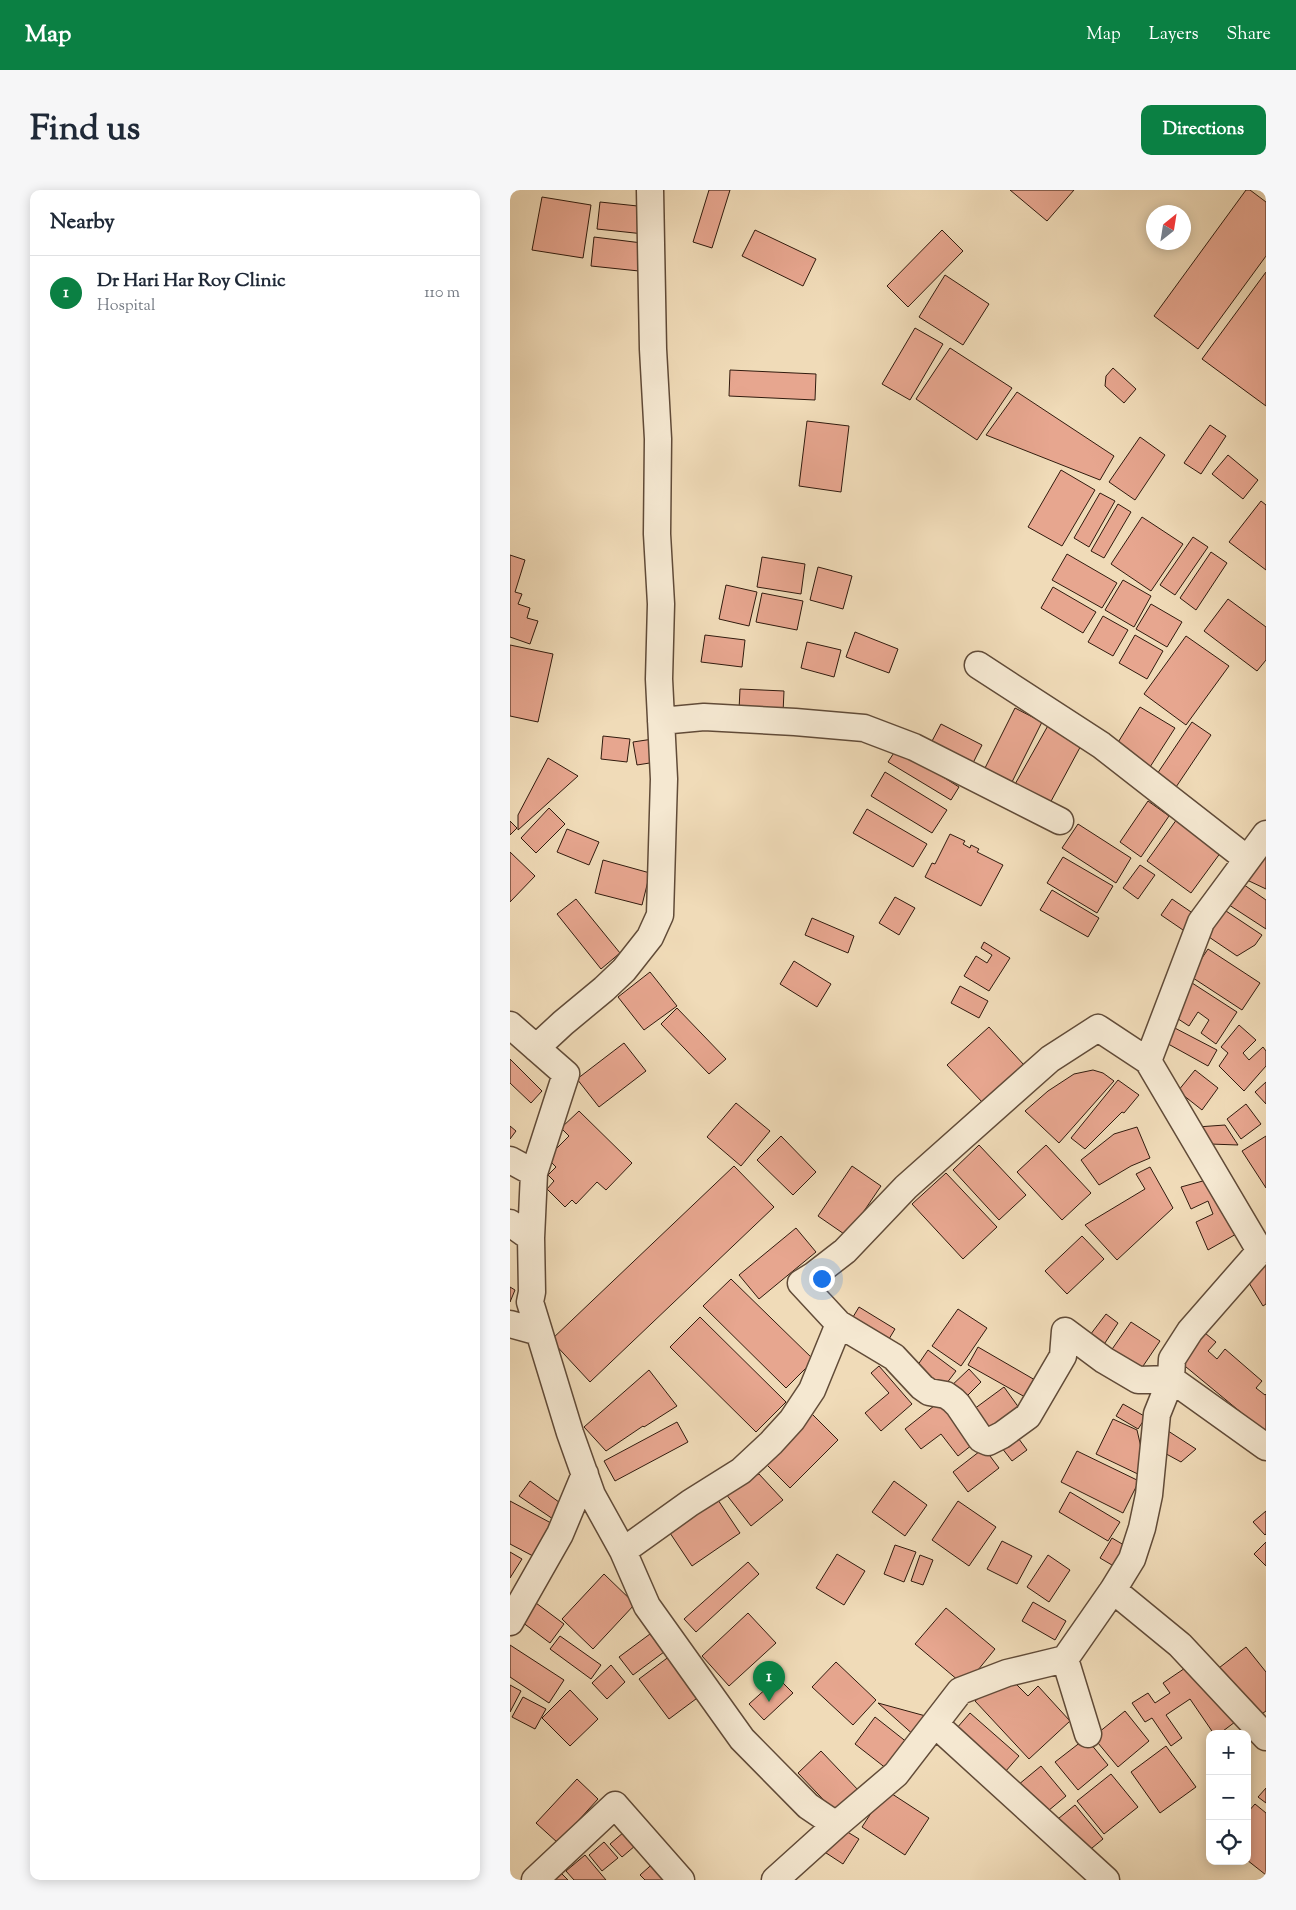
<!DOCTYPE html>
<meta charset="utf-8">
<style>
:root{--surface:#fff;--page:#f6f6f7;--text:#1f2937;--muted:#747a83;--line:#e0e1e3;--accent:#0b8043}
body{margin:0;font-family:"Sorts Mill Goudy",serif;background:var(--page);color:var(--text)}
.controls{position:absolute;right:15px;bottom:15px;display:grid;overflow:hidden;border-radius:10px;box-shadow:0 2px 12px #0003}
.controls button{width:45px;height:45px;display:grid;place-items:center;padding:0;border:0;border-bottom:1px solid var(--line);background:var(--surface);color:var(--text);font:25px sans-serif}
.compass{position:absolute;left:636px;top:15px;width:45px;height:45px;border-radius:50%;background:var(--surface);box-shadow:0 2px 12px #0003;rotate:30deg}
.you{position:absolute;left:311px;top:1088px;width:18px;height:18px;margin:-12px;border:4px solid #fff;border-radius:50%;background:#1a73e8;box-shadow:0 0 0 8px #1a73e833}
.badge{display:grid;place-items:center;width:32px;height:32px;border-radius:50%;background:var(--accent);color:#fff;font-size:16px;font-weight:700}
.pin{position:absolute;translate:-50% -41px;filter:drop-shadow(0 1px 2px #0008)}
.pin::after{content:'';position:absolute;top:26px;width:18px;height:15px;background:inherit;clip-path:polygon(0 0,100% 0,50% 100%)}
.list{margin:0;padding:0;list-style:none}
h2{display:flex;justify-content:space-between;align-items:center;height:65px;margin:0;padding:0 20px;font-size:21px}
h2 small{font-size:16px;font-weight:400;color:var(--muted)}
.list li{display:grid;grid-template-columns:32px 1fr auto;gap:15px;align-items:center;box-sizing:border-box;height:75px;padding:0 20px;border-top:1px solid var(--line)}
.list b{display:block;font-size:19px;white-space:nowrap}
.list p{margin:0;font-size:16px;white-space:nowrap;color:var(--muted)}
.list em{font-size:16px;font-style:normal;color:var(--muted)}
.icon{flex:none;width:28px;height:28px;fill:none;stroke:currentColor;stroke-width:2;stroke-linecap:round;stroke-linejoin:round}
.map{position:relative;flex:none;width:756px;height:1690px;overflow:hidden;border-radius:10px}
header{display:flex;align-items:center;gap:30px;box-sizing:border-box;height:70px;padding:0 25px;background:var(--accent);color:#fff}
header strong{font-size:24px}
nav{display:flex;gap:28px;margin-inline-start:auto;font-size:18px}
.intro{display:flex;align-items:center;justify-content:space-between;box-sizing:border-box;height:120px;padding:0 30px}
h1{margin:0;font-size:35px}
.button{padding:12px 22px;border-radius:10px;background:var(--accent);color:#fff;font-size:18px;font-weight:700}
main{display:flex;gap:30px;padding:0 30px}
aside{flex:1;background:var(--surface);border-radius:10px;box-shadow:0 2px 12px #0003}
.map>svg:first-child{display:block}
.building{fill:#e7a68f;stroke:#311b0e}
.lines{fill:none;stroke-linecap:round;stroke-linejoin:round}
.minor-casing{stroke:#614b38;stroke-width:29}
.minor{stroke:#f5e8d1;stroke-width:26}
</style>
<header>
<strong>Map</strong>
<nav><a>Map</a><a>Layers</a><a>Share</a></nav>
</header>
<div class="intro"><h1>Find us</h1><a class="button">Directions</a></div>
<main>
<aside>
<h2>Nearby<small></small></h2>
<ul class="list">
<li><span class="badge">1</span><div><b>Dr Hari Har Roy Clinic</b><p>Hospital</p></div><em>110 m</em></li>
</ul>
</aside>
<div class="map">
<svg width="756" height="1690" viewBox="0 0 756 1690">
<rect width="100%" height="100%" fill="#f0dbb8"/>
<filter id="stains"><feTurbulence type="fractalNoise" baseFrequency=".004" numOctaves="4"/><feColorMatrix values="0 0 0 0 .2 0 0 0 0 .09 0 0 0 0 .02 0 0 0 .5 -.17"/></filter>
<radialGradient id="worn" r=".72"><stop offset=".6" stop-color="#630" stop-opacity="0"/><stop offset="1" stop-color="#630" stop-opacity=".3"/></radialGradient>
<path class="building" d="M199 0H220L202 58 183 52Z
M500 0H564L537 31Z
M736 0H740L756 12V66L688 159 644 126Z
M32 7 81 15 73 68 22 60Z
M90 12 137 17 134 44 87 39Z
M245 40 306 69 293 96 232 66Z
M432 40 453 61 398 117 377 96Z
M84 47 132 53 129 81 81 76Z
M756 82V216L692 169Z
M435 85 479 114 453 155 409 127Z
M405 138 433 154 400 210 372 194Z
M440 158 502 198 467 250 406 209Z
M603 178 626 199 614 213 595 196 596 186Z
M220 180 306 184 305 210 219 206Z
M507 202 604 266 590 290 476 245Z
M297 231 339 236 331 302 289 296Z
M700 235 716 246 691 284 674 273Z
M630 247 655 265 625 310 599 292Z
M718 265 748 290 733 309 702 284Z
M551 280 585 300 552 356 518 337Z
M590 303 605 311 579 357 564 348Z
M751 311 756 315V380L719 352Z
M608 314 621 322 594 368 581 361Z
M632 327 673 354 641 401 601 374Z
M683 347 698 357 665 405 650 395Z
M701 362 717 373 686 420 670 408Z
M557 364 607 393 592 418 542 390Z
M0 365 15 370 5 402 12 404 8 414 20 418 17 428 28 431 20 454 0 447Z
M252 367 295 374 291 404 247 397Z
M308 377 342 386 333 419 300 410Z
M613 390 641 406 624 437 595 420Z
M216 395 247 402 239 436 209 429Z
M543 397 586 422 573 443 531 418Z
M252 403 293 411 287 440 246 432Z
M718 409 756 437V470L747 481 694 441Z
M641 414 672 432 657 457 626 439Z
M593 426 618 440 603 466 578 452Z
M345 442 388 459 379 483 336 467Z
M195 445 235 450 232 477 191 472Z
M625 445 653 461 637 489 609 473Z
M676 446 719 476 676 535 634 504Z
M297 452 331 460 324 487 291 478Z
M0 455 43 464 28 532 0 526Z
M230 499 274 501 273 523 229 520Z
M630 517 665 538 640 577 607 554Z
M505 518 532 532 499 598 472 584Z
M540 532 574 550 539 615 504 596Z
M682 532 701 545 662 603 643 590Z
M431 534 472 555 462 575 421 553Z
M93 546 120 549 117 572 91 569Z
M143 549 146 572 127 575 123 552Z
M387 558 449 597 441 610 378 572Z
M38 568 68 586 8 640V625Z
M375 582 437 620 422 643 361 606Z
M638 611 659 626 631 667 610 652Z
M39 618 55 634 26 663 11 648Z
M357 619 417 654 403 677 343 643Z
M667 629 711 662 681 703 637 671Z
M0 631 7 638 0 645Z
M568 634 621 668 606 693 552 658Z
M57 639 89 652 79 675 47 662Z
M440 644 455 651 453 654 460 658 461 655 469 659 467 662 493 675 471 716 415 687 422 673 425 674Z
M0 662 25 686 0 712Z
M756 662V699L737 690Z
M553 667 603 696 587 723 537 693Z
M93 670 140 683 132 715 85 703Z
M630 675 645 685 628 709 613 698Z
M727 690 756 710V739L713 711Z
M542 700 589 728 578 747 530 720Z
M385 707 405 718 389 745 369 733Z
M66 709 110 763 91 779 47 724Z
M662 709 684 724 673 740 651 725Z
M713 719 752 745 745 755 727 766 696 745Z
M302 728 344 746 338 763 295 745Z
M474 752 500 768 479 801 454 786 466 766 477 773 482 765 471 758Z
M698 759 750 793 732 820 680 786Z
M284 771 321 794 307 817 270 794Z
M140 782 167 816 134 840 108 807Z
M679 791 727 822 706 854 691 843 699 830 688 822 679 836 659 823Z
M450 796 478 811 469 828 441 813Z
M167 818 216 869 199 884 151 834Z
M659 835 707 860 698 876 651 850Z
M729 835 746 850 733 863 739 870 753 857 756 861V876L734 901 709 876 718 863 711 857Z
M479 837 514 875 473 913 437 875Z
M114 853 136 881 89 917 67 889Z
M0 869 32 901 21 913 0 893Z
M583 880 593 883 604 891 549 953 515 921 538 901 564 884Z
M685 880 708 898 692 920 668 901Z
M608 890 629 905 614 923 612 922 575 959 561 948Z
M756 892V914L745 902Z
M226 913 260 941 231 976 197 947Z
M736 914 751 934 731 949 717 929Z
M69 921 122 973 96 1000 87 992 66 1014 62 1010 55 1017 37 999 44 991 38 985 46 977 37 968 59 946 51 938Z
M715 935 728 955 700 954 687 937Z
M0 936 6 941 0 949Z
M627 937 640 968 621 976 589 995 571 970 604 944Z
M271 946 306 982 283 1005 247 970Z
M756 946V998L732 961Z
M469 955 516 1005 489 1030 443 980Z
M536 955 581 1003 552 1030 507 982Z
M224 976 264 1017 80 1192 41 1150Z
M342 976 371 996 337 1046 308 1026Z
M640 977 663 1018 607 1070 575 1035 635 999 626 984Z
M436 983 487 1037 453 1069 402 1014Z
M700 989 728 1043 698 1060 686 1032 703 1024 698 1011 681 1019 671 997Z
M286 1038 306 1062 249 1109 229 1085Z
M572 1046 594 1069 557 1104 535 1081Z
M756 1069V1114L753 1116 733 1083Z
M221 1089 304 1170 276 1198 193 1116Z
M0 1097 5 1100 0 1112Z
M349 1117 385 1139 373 1159 337 1137Z
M448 1119 477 1138 451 1176 422 1156Z
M596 1124 608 1133 591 1159 577 1149Z
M190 1127 276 1212 246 1242 160 1157Z
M621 1132 650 1151 627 1185 598 1165Z
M690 1139 706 1152 698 1161 707 1169 715 1159 752 1191 746 1198 755 1205 756 1204V1243L670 1172Z
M468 1157 525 1190 515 1207 458 1175Z
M418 1160 446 1181 430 1202 403 1182Z
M369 1176 402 1214 371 1241 355 1223 379 1203 361 1183Z
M459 1179 471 1192 451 1212 438 1199Z
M139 1180 167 1216 134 1237 133 1236 96 1261 74 1237Z
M494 1197 512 1222 477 1247 460 1222Z
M434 1208 467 1251 448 1266 431 1244 411 1259 395 1239Z
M613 1214 636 1227 628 1239 606 1226Z
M302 1224 328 1250 280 1298 254 1272Z
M603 1229 627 1240 636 1279 632 1286 586 1264Z
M167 1232 178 1252 105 1291 94 1271Z
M655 1239 686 1259 671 1272 649 1260Z
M503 1241 517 1260 502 1271 488 1253Z
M474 1258 489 1278 458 1302 443 1282Z
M567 1261 629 1291 613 1323 551 1292Z
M249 1284 273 1310 241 1336 212 1299Z
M20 1291 53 1315 43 1329 9 1306Z
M384 1291 417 1315 395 1346 362 1322Z
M560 1302 610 1332 598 1351 549 1322Z
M208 1310 230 1343 182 1376 160 1343Z
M0 1311 41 1333 23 1366 0 1354Z
M448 1311 486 1337 459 1376 422 1350Z
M756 1321V1344L755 1345 743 1332Z
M602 1348 619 1358 607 1378 590 1368Z
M492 1351 522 1366 507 1394 477 1379Z
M756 1352V1376L744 1364Z
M385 1355 406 1362 394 1392 374 1384Z
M0 1362 12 1369 0 1388Z
M327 1364 355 1381 334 1415 306 1398Z
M410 1365 423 1370 413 1395 401 1391Z
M538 1365 560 1380 539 1412 517 1397Z
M238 1372 249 1384 186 1442 174 1429Z
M94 1384 125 1414 83 1459 52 1429Z
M523 1412 556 1431 545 1450 512 1431Z
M26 1413 54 1434 40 1453 12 1432Z
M436 1418 485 1459 455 1496 405 1454Z
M238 1423 266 1453 219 1496 192 1466Z
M140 1444 154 1462 123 1485 109 1467Z
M50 1446 91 1475 81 1489 40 1459Z
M0 1455 54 1490 39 1513 0 1487Z
M736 1457 756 1482V1521L743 1530 705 1481Z
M164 1463 194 1503 159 1529 129 1489Z
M326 1472 366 1510 343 1535 302 1497Z
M684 1472 725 1532 709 1544H704L680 1509 656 1525 672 1548 661 1556 642 1528 635 1532 622 1513 638 1503 645 1513 660 1503 653 1493Z
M101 1475 115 1492 97 1509 82 1493Z
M497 1485 518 1506 528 1496 560 1531 519 1569 465 1511Z
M268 1488 283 1503 254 1530 239 1514Z
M0 1495 11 1501 0 1522Z
M60 1500 88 1529 60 1556 32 1528Z
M13 1507 36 1519 25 1539 2 1527Z
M368 1513 423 1528 406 1547Z
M615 1521 639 1551 608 1577 583 1547Z
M460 1523 509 1566 495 1582 446 1539Z
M365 1527 398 1553 377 1579 345 1554Z
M576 1548 598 1575 568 1600 545 1572Z
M656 1556 686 1597 650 1623 621 1582Z
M311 1561 350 1602 327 1624 288 1583Z
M531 1576 556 1606 532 1626 508 1595Z
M601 1584 628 1617 594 1644 567 1611Z
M67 1589 88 1609 48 1653 26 1633Z
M756 1598V1613L748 1607Z
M376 1600 419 1628 395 1665 352 1637Z
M745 1614 756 1623V1685L737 1670V1623Z
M565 1615 593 1649 571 1667 543 1633Z
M326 1635 349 1649 333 1674 310 1659Z
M121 1636 132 1650 112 1667 100 1654Z
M94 1652 108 1668 92 1681 79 1665Z
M75 1665 96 1690H64L56 1681Z
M148 1669 160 1683 153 1690H135L130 1685Z
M45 1677 58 1690H31Z"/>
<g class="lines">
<defs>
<path id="minor" d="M468 475 591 555 737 669
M151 531 194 527 285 532 354 538 404 557 550 631
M0 835 56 884 24 983 21 1048 22 1102 20 1112 60 1243 82 1305 113 1361 137 1416 232 1549 298 1616 326 1635 386 1584 450 1501 497 1483 555 1469 603 1400 622 1369 632 1338 639 1305 647 1224 661 1189 662 1169 680 1141 750 1061 756 1059
M26 858 53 833 94 799 114 780 140 747 150 725 154 589 149 489 151 414 147 344 148 249 143 159 140 0
M0 970 24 983
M0 1033 21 1048
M750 1061 638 871 691 732 756 644
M0 1134 29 1142
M555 1141 553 1166 518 1226 492 1245 478 1252 471 1249 448 1215 443 1210 436 1205 419 1202 412 1197 384 1167 329 1134 291 1093 304 1085 335 1061 396 997 540 869 588 838 638 871
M555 1141 594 1170 628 1190 661 1189 756 1257
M113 1361 180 1313 231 1281 261 1253 282 1230 302 1200 329 1134
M603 1400 670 1455 756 1547
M0 1432 50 1344 75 1284
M555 1469 578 1544
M425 1534 596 1690
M25 1690 105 1615 171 1690
M265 1690 326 1635"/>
</defs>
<use href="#minor" class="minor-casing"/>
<use href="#minor" class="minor"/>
</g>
<rect width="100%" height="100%" filter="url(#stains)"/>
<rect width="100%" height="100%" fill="url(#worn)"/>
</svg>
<div class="controls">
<button>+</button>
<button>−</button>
<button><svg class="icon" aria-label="locate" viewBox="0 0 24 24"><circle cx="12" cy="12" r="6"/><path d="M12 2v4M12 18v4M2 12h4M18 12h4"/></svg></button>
</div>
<svg class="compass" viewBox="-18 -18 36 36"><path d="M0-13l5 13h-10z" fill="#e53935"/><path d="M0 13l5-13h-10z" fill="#747a83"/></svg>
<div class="you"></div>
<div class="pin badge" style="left:259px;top:1512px">1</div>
</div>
</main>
